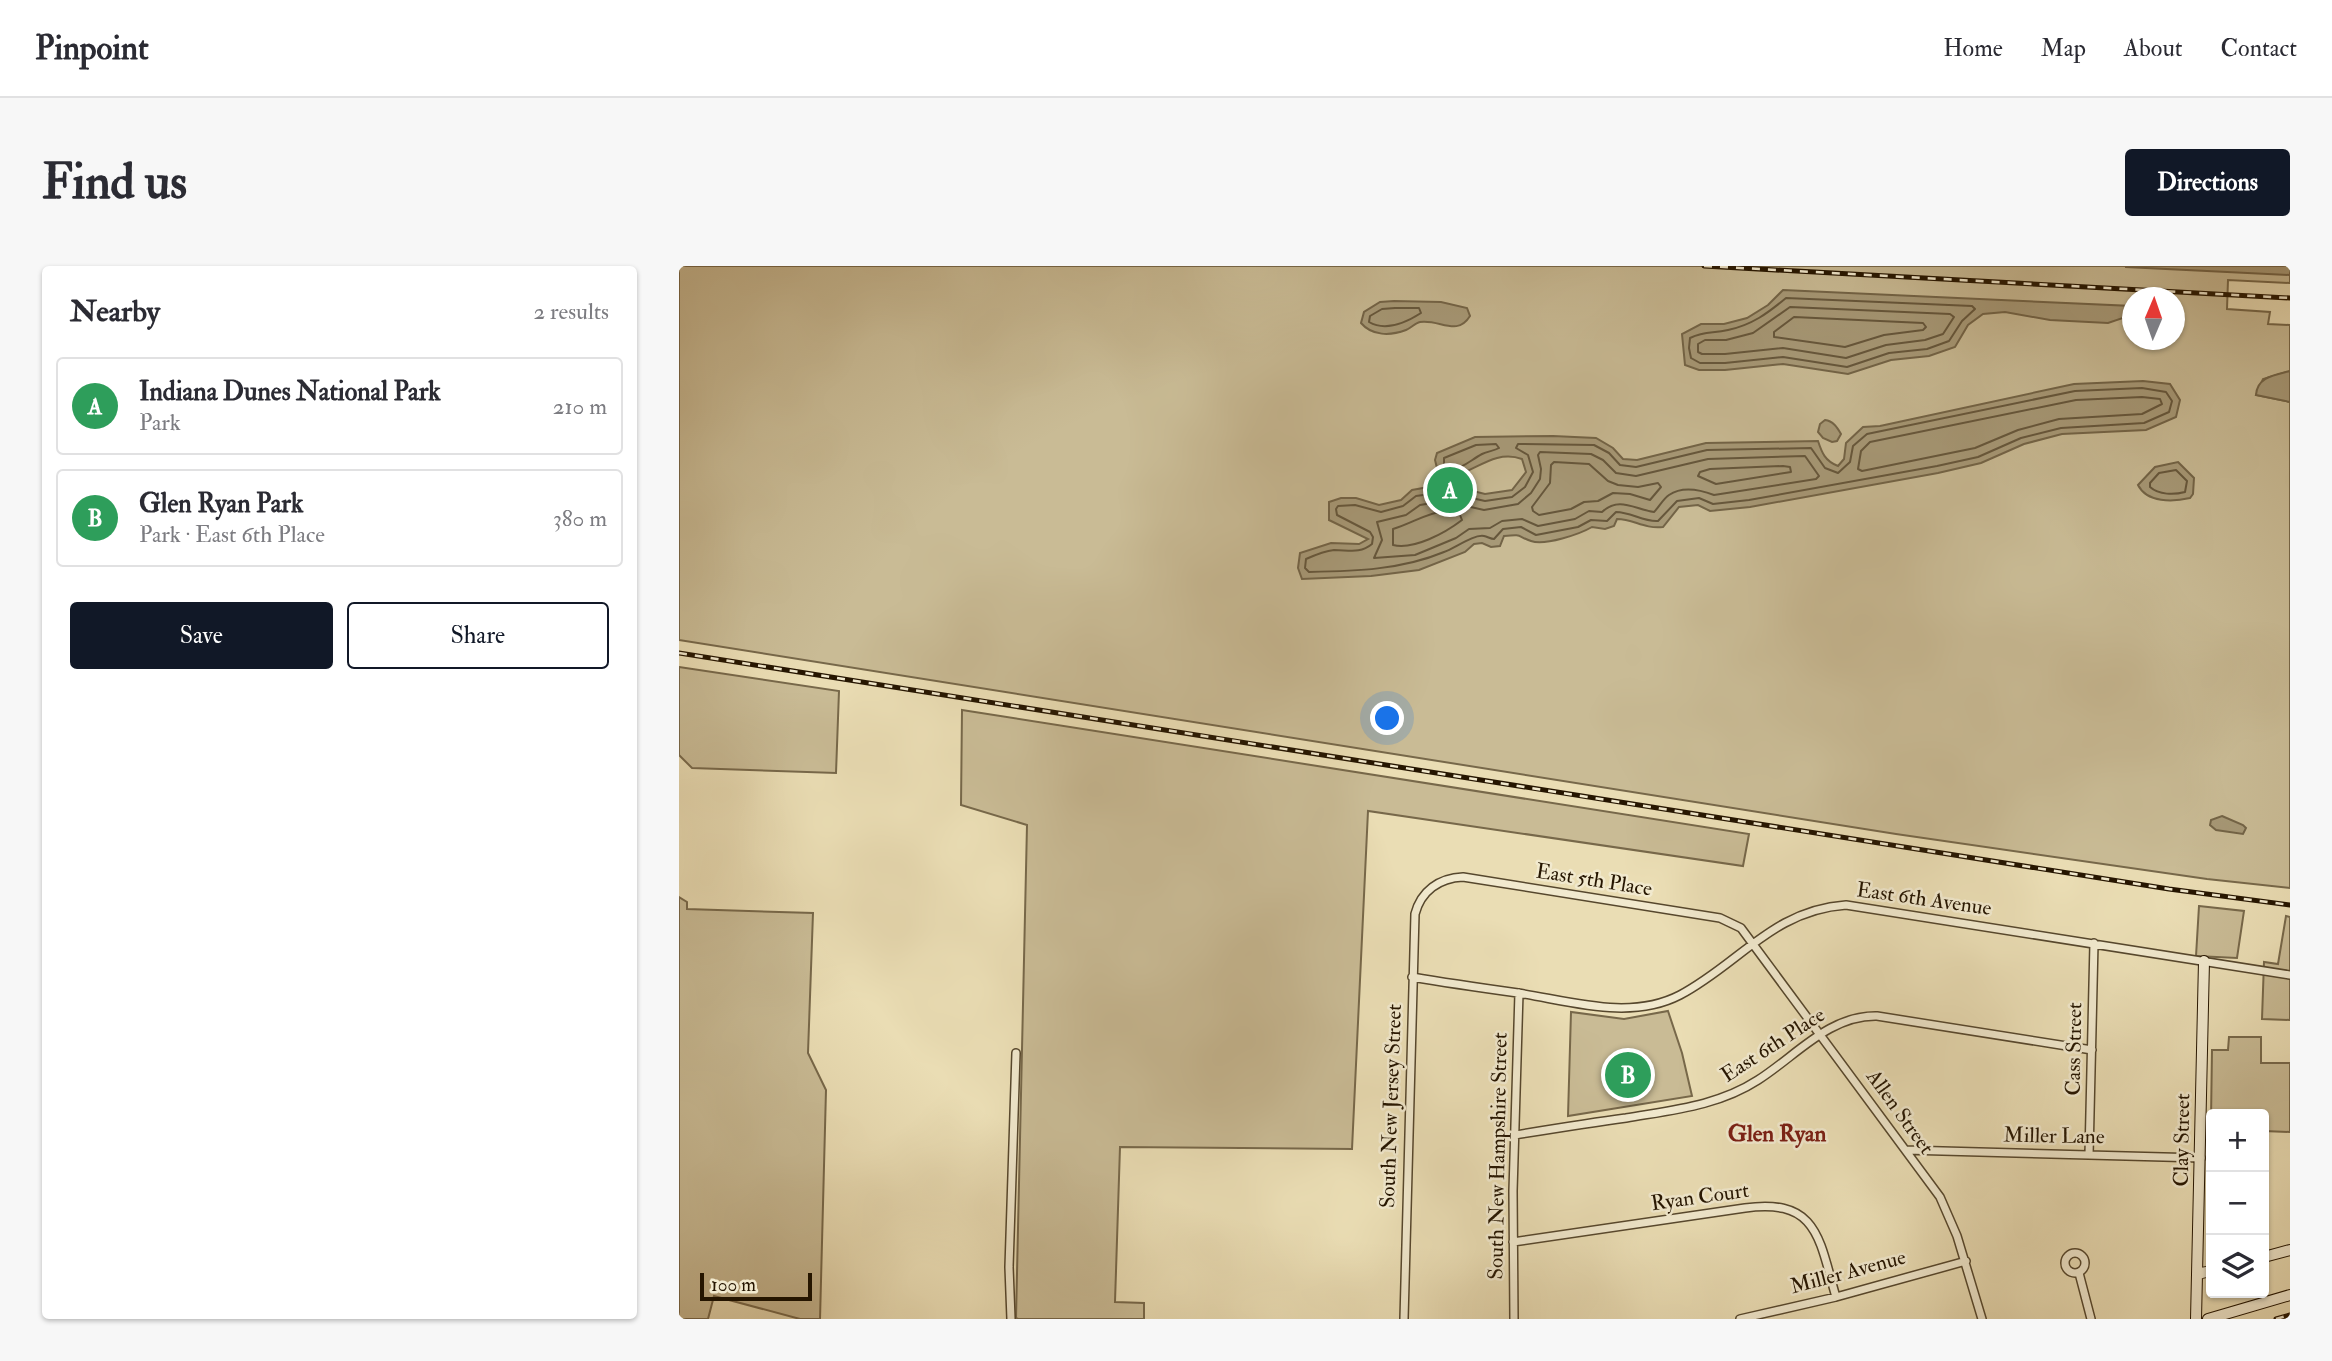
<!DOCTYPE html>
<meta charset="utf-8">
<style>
:root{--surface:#fff;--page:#f7f7f7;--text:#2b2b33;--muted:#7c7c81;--line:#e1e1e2;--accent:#111827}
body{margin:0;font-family:"IM FELL Double Pica",serif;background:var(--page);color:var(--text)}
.controls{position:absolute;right:21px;bottom:21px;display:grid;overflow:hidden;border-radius:7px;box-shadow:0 2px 5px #0004}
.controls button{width:63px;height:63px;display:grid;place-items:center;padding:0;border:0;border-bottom:2px solid var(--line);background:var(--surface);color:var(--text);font:35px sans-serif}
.compass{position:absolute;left:1443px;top:21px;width:63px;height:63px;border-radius:50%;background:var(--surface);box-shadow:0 2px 5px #0004;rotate:2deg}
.scale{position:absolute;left:21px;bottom:18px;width:112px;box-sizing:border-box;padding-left:7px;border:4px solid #251500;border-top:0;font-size:19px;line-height:24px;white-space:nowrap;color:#251500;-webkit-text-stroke:5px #f1e9ce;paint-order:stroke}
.you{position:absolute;left:709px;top:453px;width:24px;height:24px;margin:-18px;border:5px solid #fff;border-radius:50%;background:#1a73e8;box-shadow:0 0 0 10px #1a73e833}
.badge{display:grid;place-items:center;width:46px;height:46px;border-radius:50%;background:var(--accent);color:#fff;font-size:23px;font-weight:700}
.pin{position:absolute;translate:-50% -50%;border:4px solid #fff;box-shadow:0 2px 7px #0006}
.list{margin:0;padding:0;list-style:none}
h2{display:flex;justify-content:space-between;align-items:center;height:91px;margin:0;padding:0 28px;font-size:30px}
h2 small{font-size:23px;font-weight:400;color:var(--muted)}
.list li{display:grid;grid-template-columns:46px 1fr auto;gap:21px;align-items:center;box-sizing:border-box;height:98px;margin:0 14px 14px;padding:0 14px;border:2px solid var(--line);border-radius:7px}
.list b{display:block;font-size:26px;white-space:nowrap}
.list p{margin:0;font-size:23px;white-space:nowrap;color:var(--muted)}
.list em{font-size:23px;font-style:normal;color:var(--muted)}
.actions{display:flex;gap:14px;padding:21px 28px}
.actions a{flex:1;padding:16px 0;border:2px solid var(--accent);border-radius:7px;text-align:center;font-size:24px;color:var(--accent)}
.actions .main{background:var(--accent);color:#fff}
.icon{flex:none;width:38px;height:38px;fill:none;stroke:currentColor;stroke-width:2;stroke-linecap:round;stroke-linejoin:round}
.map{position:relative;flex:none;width:1611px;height:1053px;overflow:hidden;border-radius:7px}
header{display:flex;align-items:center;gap:42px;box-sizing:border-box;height:98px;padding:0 35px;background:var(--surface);border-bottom:2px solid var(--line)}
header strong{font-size:33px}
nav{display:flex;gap:38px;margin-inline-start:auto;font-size:24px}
.intro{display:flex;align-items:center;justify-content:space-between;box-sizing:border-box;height:168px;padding:0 42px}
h1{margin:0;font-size:49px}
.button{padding:18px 32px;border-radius:7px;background:var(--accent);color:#fff;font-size:24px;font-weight:700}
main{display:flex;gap:42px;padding:0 42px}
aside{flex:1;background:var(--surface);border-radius:7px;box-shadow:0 2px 5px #0004}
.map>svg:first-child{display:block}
.green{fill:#c9bb95;stroke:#77684a;stroke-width:2;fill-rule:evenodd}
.water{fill:#a79977;stroke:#736447;stroke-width:2}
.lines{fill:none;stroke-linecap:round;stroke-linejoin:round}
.shore{stroke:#66573c;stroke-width:2}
.street-casing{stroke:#56472d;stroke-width:10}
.secondary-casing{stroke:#251500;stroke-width:12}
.street{stroke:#f1e9ce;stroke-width:7}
.secondary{stroke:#f1e9ce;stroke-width:10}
.rail-casing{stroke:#251500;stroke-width:5}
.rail{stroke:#f1e9ce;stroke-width:2.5;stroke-dasharray:8;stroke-linecap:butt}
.labels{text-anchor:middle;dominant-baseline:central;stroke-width:5;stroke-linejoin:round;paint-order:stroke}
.street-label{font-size:21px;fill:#251500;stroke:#f1e9ce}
.neighbourhood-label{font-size:23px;font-weight:bold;fill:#7a1f14;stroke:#f1e9ce}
</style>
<header>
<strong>Pinpoint</strong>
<nav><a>Home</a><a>Map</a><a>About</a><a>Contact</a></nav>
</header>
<div class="intro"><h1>Find us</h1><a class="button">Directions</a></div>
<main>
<aside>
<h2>Nearby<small>2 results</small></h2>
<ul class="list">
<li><span class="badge" style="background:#2e9e5b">A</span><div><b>Indiana Dunes National Park</b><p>Park</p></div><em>210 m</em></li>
<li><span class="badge" style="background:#2e9e5b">B</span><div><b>Glen Ryan Park</b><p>Park · East 6th Place</p></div><em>380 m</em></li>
</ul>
<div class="actions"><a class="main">Save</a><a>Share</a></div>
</aside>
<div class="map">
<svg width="1611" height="1053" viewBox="0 0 1611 1053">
<rect width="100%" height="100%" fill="#eaddb4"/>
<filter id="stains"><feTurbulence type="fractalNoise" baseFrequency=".00286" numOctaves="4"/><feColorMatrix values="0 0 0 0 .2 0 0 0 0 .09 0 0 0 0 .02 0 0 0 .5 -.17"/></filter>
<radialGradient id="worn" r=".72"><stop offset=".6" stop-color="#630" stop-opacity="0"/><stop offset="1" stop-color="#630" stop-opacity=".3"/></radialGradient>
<path class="green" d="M0 0H1611V17L1549 14 1548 43 1591 46 1589 58 1611 59V105L1584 113 1577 129 1611 136V622L1528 613 1217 568 0 374ZM1454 32H1496V74H1454Z
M0 401 160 425 157 507 13 502 0 489Z
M283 444 1070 568 1064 600 689 545 673 883 441 881 436 1036 465 1037V1053H339L337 1052 348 559 282 539Z
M0 631 8 636V643L134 647 129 787 147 824 141 1053H121L35 1030 29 1053H0Z
M1520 640 1565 645 1558 692 1517 690Z
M1607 650 1611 651V754L1583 753 1585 696 1599 698Z
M989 745 1003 787 1013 830 889 850 892 746 945 753Z
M1550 771H1582V797H1611V866L1585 865V848H1532L1531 923 1533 784H1549Z"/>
<path class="water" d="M1447 0H1611V9L1447 1Z
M1104 24 1453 40 1444 52 1429 57 1371 54 1326 46 1304 48 1289 59 1276 81 1250 90 1212 94 1169 108 1104 98 1046 104H1020L1006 99 1003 68 1022 58H1045L1068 52 1089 39Z
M715 35 762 36 788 42 791 50C778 71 761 53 741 56 736 57 732 62 727 64 711 70 693 70 682 57L685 46 701 36Z
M1611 105V136L1577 129C1578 111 1595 109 1611 105Z
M1464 115 1491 118 1501 134 1497 151 1467 164 1383 168 1345 178 1302 197 1259 207 1071 241 1031 245 1019 239 1000 241 984 261C964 263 955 253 938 253L935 260 926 263 913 261C901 268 866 280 852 275 837 270 845 268 825 270L821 280 812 281 803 277 795 278 786 286 740 304 692 310 623 313 619 302 621 287 652 277 680 278 689 273 650 254V236L662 232H677L700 239 722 234 733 224 766 218 806 228 833 224 847 206 843 193C815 183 796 206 770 212L759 206 756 194 758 187 796 171 874 170 917 172 934 182 944 193 958 194 1027 177 1139 175C1143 187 1146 195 1159 200L1165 193 1167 177 1184 161 1201 160 1395 118Z
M1146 154C1154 155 1158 161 1162 168L1158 175 1153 176 1144 172 1139 166 1141 158Z
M1499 196 1515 212 1514 228 1511 232C1494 236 1468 237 1459 219L1476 201Z
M1543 550 1564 559 1567 562 1564 568 1537 564 1531 559 1532 554Z"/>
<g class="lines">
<path class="shore" d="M1107 32 1293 40 1296 43 1283 55 1270 75 1248 83 1210 87 1168 101 1104 91 1046 97H1021L1012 92 1010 82 1011 72C1027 64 1034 68 1049 64 1073 59 1089 47 1107 32Z
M1111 41 1271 48 1275 51 1264 68 1246 74 1207 79 1167 92 1104 82 1046 88H1023L1019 86V78L1026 74H1047L1074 67Z
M716 42H740L742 47C728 56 707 66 690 56L691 50 703 43Z
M1115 51 1244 57 1247 61 1244 64 1205 69 1166 81 1095 71V66Z
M1463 122 1487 126 1493 135 1490 146 1465 157 1382 162 1342 172 1299 191 1258 200 1070 234 1034 238 1020 232 998 235 979 255C964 256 952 246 937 246L928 255 912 254 899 261 857 269 842 261 824 263 815 273C812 273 809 271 805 270 795 268 776 282 765 286 722 304 676 305 630 306L626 302 627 293C636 289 646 285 655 284 670 284 681 288 693 278L694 271 691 266 658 249 657 243 659 240 676 239 702 246 724 240 737 230 766 226 806 235 833 231 846 221 854 206 849 189 837 182 839 178 915 179 930 187 941 199 957 201 1028 184 1132 182 1146 202 1159 207 1171 196 1174 180 1188 168 1396 125Z
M1463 131 1481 133 1483 138 1463 148 1380 153 1339 164 1296 182 1183 205 1179 203 1182 185 1191 176 1397 134Z
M797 179 817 178 820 182C815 185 809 185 803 188 792 194 784 202 771 205L765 201V192Z
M861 186 912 188 924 194 937 207 957 210 1029 193 1126 190 1140 210 1137 213 1035 229C1022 224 1003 220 990 229 984 233 980 241 975 246 955 243 940 230 923 246L910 245 896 253 859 260 843 253 823 255 811 262 790 263 777 272 736 289 695 292 703 274 698 256 727 249 741 239 765 235 805 244 839 238 852 227 861 213 862 203 859 189Z
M875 196 910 198 929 215 939 219 959 221 979 217 982 221 971 234 951 228 934 227 919 235 905 236 892 243 860 249 854 245 853 241 871 217 872 199Z
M1104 200 1111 201 1112 206 1037 218 1019 210 1021 206 1031 203Z
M1497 204 1508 215 1506 226C1495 229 1480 229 1471 221V217L1480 207Z
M765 245 781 249 783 254C766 267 735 284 714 279V263C734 257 745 248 765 245Z"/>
<defs>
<path id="street" d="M733 711C768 717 803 722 839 727 891 735 951 755 1001 729 1060 698 1094 644 1167 639L1611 709
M836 869C873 863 910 857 947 852 993 844 1039 840 1079 814 1117 790 1150 749 1198 750L1413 784
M1227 884 1522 892
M1410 889 1415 677
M834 976 1066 942C1139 932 1140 973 1157 1031
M1386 997a10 10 0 1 1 20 0a10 10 0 1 1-20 0Z
M1400 1007 1412 1053
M332 1053 330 1001 337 787
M725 1053 736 648C742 625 760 612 784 611L1041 652 1062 662 1261 931 1278 970 1303 1053
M835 1053 834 925 840 727
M1061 1053 1157 1031 1287 995"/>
<path id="secondary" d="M1585 991 1611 984
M1518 1008 1532 1005
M1517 1053 1525 695
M1529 1053 1611 1029"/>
</defs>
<use href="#street" class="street-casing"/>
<use href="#secondary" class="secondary-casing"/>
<use href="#street" class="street"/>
<use href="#secondary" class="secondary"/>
<defs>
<path id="rail" d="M1025 0 1611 32
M0 387 1490 623 1611 639
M1597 1053 1611 1049"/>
</defs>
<use href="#rail" class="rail-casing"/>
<use href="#rail" class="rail"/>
</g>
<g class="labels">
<g class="street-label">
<text transform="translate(915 614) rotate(9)">East 5th Place</text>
<text transform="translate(1245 633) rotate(8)">East 6th Avenue</text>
<text transform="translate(1094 779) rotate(-33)">East 6th Place</text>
<text transform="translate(1395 783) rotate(-89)">Cass Street</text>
<text transform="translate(712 840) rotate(-88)">South New Jersey Street</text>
<text transform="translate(1221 846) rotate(54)">Allen Street</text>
<text transform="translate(1375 870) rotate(1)">Miller Lane</text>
<text transform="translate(1503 874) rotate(-89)">Clay Street</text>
<text transform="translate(819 890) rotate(-89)">South New Hampshire Street</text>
<text transform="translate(1021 931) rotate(-8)">Ryan Court</text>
<text transform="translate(1169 1006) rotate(-15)">Miller Avenue</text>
</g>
<g class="neighbourhood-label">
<text x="1098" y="867">Glen Ryan</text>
</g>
</g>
<rect width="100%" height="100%" filter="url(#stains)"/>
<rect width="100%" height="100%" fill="url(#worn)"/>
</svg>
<div class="controls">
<button>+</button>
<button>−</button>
<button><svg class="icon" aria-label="layers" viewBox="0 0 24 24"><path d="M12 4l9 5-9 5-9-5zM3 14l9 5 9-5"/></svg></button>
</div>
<svg class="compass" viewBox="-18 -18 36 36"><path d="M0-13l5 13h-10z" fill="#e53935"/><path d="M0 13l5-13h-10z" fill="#7c7c81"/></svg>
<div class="scale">100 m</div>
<div class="you"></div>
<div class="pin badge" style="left:771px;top:224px;background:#2e9e5b">A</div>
<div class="pin badge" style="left:949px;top:809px;background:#2e9e5b">B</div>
</div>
</main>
